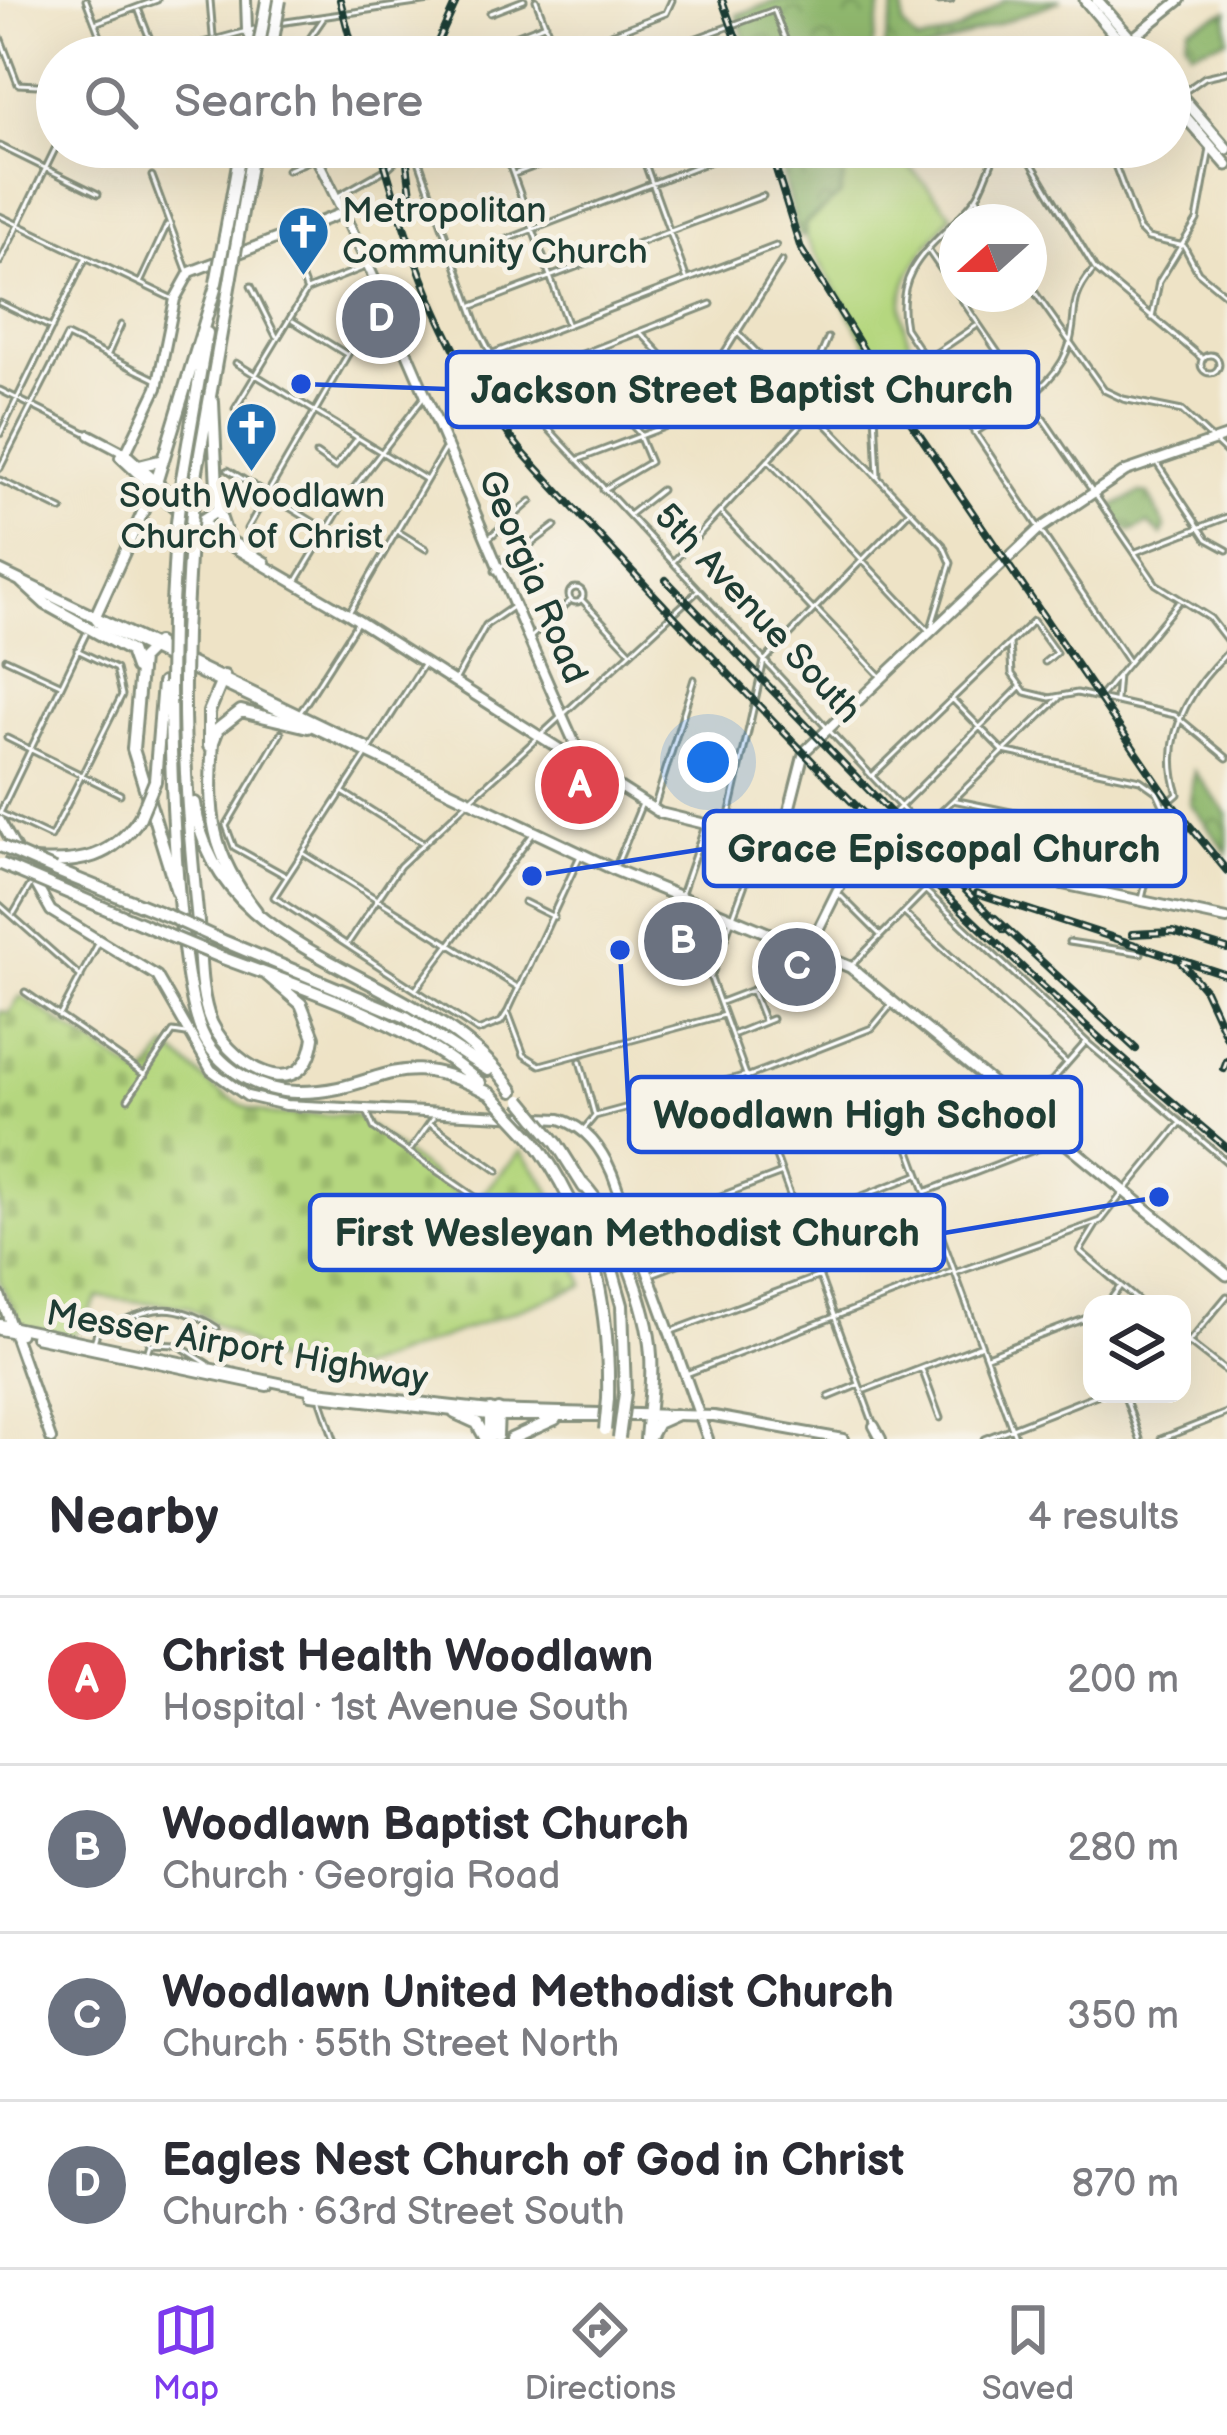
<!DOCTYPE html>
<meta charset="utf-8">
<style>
:root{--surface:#fff;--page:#f7f7f7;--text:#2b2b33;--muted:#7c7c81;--line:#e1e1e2;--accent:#7c3aed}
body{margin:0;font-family:"Balsamiq Sans",sans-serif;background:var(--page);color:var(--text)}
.controls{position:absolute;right:36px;bottom:36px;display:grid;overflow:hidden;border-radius:24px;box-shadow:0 12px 48px #0002}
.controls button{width:108px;height:108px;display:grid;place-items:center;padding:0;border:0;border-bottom:3px solid var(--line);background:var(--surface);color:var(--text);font:60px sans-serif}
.compass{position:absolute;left:939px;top:204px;width:108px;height:108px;border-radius:50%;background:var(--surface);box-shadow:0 12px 48px #0002;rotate:249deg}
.you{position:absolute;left:708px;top:762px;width:42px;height:42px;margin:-30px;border:9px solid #fff;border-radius:50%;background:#1a73e8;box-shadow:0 0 0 18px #1a73e833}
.badge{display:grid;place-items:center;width:78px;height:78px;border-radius:50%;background:var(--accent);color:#fff;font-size:39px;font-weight:700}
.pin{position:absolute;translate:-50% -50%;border:6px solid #fff;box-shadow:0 3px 12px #0006}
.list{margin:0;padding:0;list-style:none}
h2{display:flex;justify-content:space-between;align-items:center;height:156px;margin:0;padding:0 48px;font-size:51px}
h2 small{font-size:39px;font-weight:400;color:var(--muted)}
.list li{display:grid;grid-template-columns:78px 1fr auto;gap:36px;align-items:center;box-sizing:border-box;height:168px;padding:0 48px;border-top:3px solid var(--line)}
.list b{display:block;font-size:45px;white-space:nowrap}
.list p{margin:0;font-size:39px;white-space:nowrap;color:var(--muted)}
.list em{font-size:39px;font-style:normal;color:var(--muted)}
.icon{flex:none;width:66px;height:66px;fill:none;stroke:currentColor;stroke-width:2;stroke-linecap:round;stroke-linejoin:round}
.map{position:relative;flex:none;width:1227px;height:1439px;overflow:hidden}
.search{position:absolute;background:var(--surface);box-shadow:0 12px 48px #0002;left:36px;right:36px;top:36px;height:132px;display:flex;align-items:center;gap:30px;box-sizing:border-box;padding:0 42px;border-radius:66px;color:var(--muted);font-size:45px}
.sheet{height:828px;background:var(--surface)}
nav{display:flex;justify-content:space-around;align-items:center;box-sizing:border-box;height:168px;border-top:3px solid var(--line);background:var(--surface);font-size:33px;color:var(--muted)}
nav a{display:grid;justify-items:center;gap:6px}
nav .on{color:var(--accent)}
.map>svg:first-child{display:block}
.grass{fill:#b5d77f;stroke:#6a8a5a;stroke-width:3}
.forest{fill:url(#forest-crowns);stroke:#587a51;stroke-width:3}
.cemetery{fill:url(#cemetery-stones);stroke:#6a8a5a;stroke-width:3}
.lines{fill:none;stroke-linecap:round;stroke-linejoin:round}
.street-casing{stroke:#86907d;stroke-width:9}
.secondary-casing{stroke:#86907d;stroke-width:14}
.primary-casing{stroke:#86907d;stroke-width:15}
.highway-casing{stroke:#86907d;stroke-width:16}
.street{stroke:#fff;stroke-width:3}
.secondary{stroke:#fff;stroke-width:8}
.primary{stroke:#fff;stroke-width:9}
.highway{stroke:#fff;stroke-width:10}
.rail-casing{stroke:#1f3d34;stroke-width:8}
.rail{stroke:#f7f3e8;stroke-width:3;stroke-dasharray:9;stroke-linecap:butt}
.highway-bridge-casing{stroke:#86907d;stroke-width:16;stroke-linecap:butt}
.highway-bridge{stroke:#fff;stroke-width:10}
.labels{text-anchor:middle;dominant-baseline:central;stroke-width:10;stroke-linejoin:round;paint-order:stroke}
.poi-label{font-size:36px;fill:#1f3d34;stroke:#f7f3e8;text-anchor:start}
.street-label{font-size:36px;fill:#1f3d34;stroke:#f7f3e8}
.leader{fill:none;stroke:#1d4ed8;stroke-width:4.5}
.callout-dot{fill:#1d4ed8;stroke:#f7f3e8;stroke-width:4.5}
.callout{fill:#f7f3e8;stroke:#1d4ed8;stroke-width:4.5}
.callout-label{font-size:39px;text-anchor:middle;font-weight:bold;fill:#1f3d34}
</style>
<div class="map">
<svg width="1227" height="1439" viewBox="0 0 1227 1439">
<defs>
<pattern id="forest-crowns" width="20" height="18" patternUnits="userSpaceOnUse" patternTransform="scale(3)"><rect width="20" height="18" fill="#90b86e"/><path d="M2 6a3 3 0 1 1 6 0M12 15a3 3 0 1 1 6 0" fill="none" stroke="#75975b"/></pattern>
<pattern id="cemetery-stones" width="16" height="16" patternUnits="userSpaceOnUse" patternTransform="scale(3)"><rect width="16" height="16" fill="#b5d77f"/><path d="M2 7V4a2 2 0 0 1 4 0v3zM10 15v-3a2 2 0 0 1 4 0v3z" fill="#9bb96e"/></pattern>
</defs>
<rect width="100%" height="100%" fill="#f7f3e8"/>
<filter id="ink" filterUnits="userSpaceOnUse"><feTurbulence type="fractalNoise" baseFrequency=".00833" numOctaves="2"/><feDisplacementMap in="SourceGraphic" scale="24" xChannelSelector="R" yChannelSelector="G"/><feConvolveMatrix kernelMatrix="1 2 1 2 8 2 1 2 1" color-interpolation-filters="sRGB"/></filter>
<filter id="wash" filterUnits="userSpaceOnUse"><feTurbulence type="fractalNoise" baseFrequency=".004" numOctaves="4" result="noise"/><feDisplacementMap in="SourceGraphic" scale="48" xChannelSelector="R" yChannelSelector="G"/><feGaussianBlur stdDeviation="2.7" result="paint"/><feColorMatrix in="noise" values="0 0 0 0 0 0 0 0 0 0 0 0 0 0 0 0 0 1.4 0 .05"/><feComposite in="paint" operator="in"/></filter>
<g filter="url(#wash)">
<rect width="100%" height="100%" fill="#eee3c6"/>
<path class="grass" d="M850 147H892L952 214C911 267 881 297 920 362L888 382 805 236V224L840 195Z"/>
<path class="forest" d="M779 0H882L870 57H750L737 15Z
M896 0H904L903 25 918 43 959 31 1005 0H1061L910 57H882Z
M1227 11V39L1191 51 1185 39 1189 27Z
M775 147H850L840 195 805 223V235L799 237Z
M1140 493 1148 494 1165 527 1162 535 1148 524 1131 532 1119 524 1112 507Z
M1194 771 1227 814V853L1190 803Z"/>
<path class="cemetery" d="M21 996 144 1078 168 1047 216 1090 248 1108 273 1115H354L472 1205 521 1151 549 1188 584 1285 315 1385 188 1307 98 1297 73 1337 21 1327 0 1282V1011L9 1013Z"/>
</g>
<g filter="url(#ink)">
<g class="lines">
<defs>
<path id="street" d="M86 0 108 57
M210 0 213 36
M536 0 557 55
M937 1 951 0
M139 11 155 52
M490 13 524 0
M95 23 157 0
M279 23 437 0
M0 37 18 84 57 86
M683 42 688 57
M557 55 666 13 672 0
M150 57 258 28
M297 57 323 19
M461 57 546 24
M645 57 774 10 792 57
M1013 57 1055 45 1075 57
M1181 94 1205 77 1227 72
M0 146 98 194
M414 147 480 332 506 383 949 859
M503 147 567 323
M639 147 686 277
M945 147H964
M1000 147C989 163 986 184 975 199 943 242 892 260 905 328L1128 661
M1022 147 1095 269 1203 359
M1108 147 1139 229 1148 238 1184 246 1198 272 1227 296
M148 153 165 147
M287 170 313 159
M514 174 587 147
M152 176 187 270
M338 196 388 168 411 147
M977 197 988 222
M0 216 173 299
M286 236 306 289
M928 250 956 291
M456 259 747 147
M0 262 57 145
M141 281 167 225
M1029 284 1104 390 1123 399 1182 411 1227 453
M251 286 276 336
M958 294 1156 584 1210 618 1227 640
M0 303 52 328
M473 306 763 196
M1152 318 1159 282 1197 220 1210 149
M293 321 346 354
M737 332 943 545 951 563 932 625
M641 333 696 392
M108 354 121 325
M491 354 776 246
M1201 364a9 9 0 1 1 18 0a9 9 0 1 1-18 0Z
M574 361 640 434
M236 363 425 479
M508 383 711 304
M0 390 88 434
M803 398 828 338
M235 409 307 290 365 267
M682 420 782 261
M974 433C1006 411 1052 390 1067 351 1080 318 1065 304 1092 272
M0 434 86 257
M316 454 335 467 357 439
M577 460 785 381
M768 460 929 631
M1158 465 1207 539 1227 550
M0 468 67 336 157 380
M228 470 325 529
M878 476 875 412 884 388 976 326
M0 480 62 510
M603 490 650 462 640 438
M720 512 812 609
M629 515 661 490
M247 529 381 297
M397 531 426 549
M490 537 531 501
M1136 552 1227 517
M673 562 814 411
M495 571 555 526
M296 582 347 497 424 397
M569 595a7 7 0 1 1 14 0a7 7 0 1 1-14 0Z
M581 599 630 651
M817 610 881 677
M349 613 444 450
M529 639 571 600
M1010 644 1012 674 1025 692 1050 698 1077 693 1175 715 1227 758
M6 659 60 684
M456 679 486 625 511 608
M1100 697 1178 603
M952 699 1003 751 1140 780 1157 792 1163 805
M1116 700 1118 675
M301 711 357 623
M281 733 226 826 234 847 286 876
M7 738 120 794
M370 749 423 665
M365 757 274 897 478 1031 501 1022 508 1011 580 856
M873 775 1033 621 1056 653 1045 662
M344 793 421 842
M472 798 698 591
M953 800 1155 842
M654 808 694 679
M0 813 51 837 122 695 116 669 77 650
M0 813 86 634
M726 829 764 661 909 512
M923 829 1059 698
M858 849 1020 687
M303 853 519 988
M617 864 641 806
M914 880 1091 1046 1227 1162
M681 895 705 826
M840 895 880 935
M1142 899 1163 807 1178 794C1160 739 1188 691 1227 653
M524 902 554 917
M0 905 81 977
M684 905 874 1425
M14 913 31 884
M904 913 1067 1063
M1069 942 1141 953
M348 943 400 866 465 805
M851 966 924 892
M711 977 761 840
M416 989 533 834
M752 990 764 1021
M25 992 145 1075
M721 1002 789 976 798 948
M509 1015 524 1055 540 1065 724 1015
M59 1017 99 942
M735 1034 772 1019
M580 1061 595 1116 584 1129
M749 1076 872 1028 893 1003
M128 1099 173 1032 186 1034
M1010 1099 908 1145 1016 1439
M648 1100 660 1132
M1029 1107 1086 1042
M366 1109 374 1128 478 1199
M595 1116 747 1075
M430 1123 498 1171
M411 1149 433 1118
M777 1154 901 1104 914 1138
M1128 1187 1179 1125
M925 1192 1060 1140
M803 1219 917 1175
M1098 1222 1080 1251 1142 1304
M634 1229 782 1173
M713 1235 719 1250 725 1249 762 1235 775 1217 795 1209
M654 1273 688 1260 683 1246
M822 1273 936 1229
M955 1273 1101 1221 1122 1194
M1107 1304 1119 1288
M139 1317 150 1344 147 1353
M672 1331 820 1276
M1182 1337 1227 1372
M94 1342 98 1330C151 1311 165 1296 217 1328
M150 1344 178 1345 208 1364
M1182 1350 1227 1296
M987 1356 1092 1316
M922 1369 940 1418
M686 1374 951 1272
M865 1390 979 1346
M1124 1394 1140 1439
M829 1397 858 1385
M321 1401 334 1439
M984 1439 1099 1394
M1161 1439 1227 1413"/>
<path id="secondary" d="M246 0 247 30 259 56
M1129 41 1180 0
M311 147C413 348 490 559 584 764
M90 435 126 454 202 523 265 562
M120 457 154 489
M123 459 157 388 175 299 190 272 345 212
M195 525 348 614 660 813 809 849 950 860 1227 919
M0 821 51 911 157 976 211 1070 247 1096 286 1105 560 1119C587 1128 601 1148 612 1173L708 1439
M781 842 804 752 1038 530 1126 471 1227 436
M808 950 857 851
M0 1295 51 1439
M0 1324 317 1391 490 1410 714 1416 843 1439
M0 1330 20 1334
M35 1337 267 1386
M311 1395 498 1416H666
M874 1426 881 1439"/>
<path id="primary" d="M1085 0 1133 57
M1097 0 1147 57
M1170 83 1227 149
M1170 99 1227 165
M154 489 195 525
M0 571 365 747
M95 617 102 626 615 870 850 967 1227 1275
M95 617 156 483"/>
<path id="highway" d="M239 230 253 147
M225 236 241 147
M213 402 218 510 228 540
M139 466 163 460
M182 478 207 333
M156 483 215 289
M194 488 231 276
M195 525 218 510
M22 582 46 604 130 651 136 668
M171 621 176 532
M185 633 190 539
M157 643 141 659 133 749 177 892
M184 681C183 761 190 842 198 922 200 951 199 985 208 1014 223 1062 304 1113 314 1037L301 1004 267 975
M170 684C170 753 176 987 205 1039 222 1070 261 1092 297 1092 383 1093 392 1041 491 1094
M209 746V712L224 676
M155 781 163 683
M195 803C214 965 429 968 513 1091
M34 861C80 864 113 858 140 817
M55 870 168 916
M55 887 170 936
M256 911C210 853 208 814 213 742L218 729 241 711 308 727
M221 940 406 1017 488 1070
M223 958C311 991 408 1021 480 1083
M532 1138C591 1217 610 1301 608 1399
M557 1144 584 1187
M583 1184C616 1218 648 1308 651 1355 653 1383 648 1411 646 1439
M595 1209 622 1305 625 1393
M455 1413 477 1423 486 1439
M497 1436 498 1410
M650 1436 657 1423 675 1415
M490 1437V1410
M511 1439 555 1419"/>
</defs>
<use href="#street" class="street-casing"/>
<use href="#secondary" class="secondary-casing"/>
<use href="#primary" class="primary-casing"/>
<use href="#highway" class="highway-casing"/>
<use href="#street" class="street"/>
<use href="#secondary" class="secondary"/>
<use href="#primary" class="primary"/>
<use href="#highway" class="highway"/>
<defs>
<path id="rail" d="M340 0 355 57
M722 0 743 57
M431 57 457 0
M380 147C412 262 447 361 524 454 747 698 972 937 1227 1148
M405 147 413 210
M769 147 801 249 886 386 1171 803 1227 871
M666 580 1004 930
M977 893 1227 975
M995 918 1136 1049
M1132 934 1173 932 1227 949
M1181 962 1205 990 1227 1038
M1224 1069 1227 1061"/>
</defs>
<use href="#rail" class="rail-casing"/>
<use href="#rail" class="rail"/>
<defs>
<path id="highway-bridge" d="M257 57 267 0
M270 57 280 0
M231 276 239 230
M216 283 225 236
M176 532 182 478
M190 539 194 488
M184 681 185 633
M170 684 171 621
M140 817 155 781
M0 846 55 870
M1 864 55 887
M168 916 221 940
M170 936 223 958
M491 1094 532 1138
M521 1100 557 1144
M605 1430 608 1399
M619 1438 625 1393"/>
</defs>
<use href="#highway-bridge" class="highway-bridge-casing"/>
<use href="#highway-bridge" class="highway-bridge"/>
</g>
</g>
<defs>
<symbol id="church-pin" viewBox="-11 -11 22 30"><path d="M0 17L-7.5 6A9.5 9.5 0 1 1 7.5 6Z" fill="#1f6fb2" stroke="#f7f3e8"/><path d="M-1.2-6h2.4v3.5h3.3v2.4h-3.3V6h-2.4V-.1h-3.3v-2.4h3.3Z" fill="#fff"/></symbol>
</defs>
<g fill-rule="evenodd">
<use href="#church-pin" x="274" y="202" width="59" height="81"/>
<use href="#church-pin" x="222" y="398" width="59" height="81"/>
</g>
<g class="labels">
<g class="poi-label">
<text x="342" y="211">Metropolitan<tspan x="342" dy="41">Community Church</tspan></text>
<text x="252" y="496" text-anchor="middle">South Woodlawn<tspan x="252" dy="41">Church of Christ</tspan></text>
</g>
<g class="street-label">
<text transform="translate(532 577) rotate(67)">Georgia Road</text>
<text transform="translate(757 614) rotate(47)">5th Avenue South</text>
<text transform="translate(237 1347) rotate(10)">Messer Airport Highway</text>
</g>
</g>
<path class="leader" d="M301 384L447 389M532 876L704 849M620 950L629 1114M1159 1197L944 1233"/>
<g class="callout-dot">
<circle cx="301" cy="384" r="12"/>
<circle cx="532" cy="876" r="12"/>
<circle cx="620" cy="950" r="12"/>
<circle cx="1159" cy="1197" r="12"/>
</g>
<g class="callout">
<rect x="447" y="352" width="591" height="75" rx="12"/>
<rect x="704" y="811" width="481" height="75" rx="12"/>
<rect x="629" y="1077" width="452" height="75" rx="12"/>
<rect x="310" y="1195" width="634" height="75" rx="12"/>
</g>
<g class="callout-label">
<text x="742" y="403">Jackson Street Baptist Church</text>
<text x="944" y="862">Grace Episcopal Church</text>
<text x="855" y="1128">Woodlawn High School</text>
<text x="627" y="1246">First Wesleyan Methodist Church</text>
</g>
</svg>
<div class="controls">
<button><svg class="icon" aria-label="layers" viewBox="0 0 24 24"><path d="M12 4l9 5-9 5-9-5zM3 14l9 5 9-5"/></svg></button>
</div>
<svg class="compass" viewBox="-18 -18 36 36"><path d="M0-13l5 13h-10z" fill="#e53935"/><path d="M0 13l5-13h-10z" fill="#7c7c81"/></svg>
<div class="you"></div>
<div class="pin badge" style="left:580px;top:785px;background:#e0444e">A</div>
<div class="pin badge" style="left:683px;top:941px;background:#6b7280">B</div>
<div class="pin badge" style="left:797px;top:967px;background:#6b7280">C</div>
<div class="pin badge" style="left:381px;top:319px;background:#6b7280">D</div>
<div class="search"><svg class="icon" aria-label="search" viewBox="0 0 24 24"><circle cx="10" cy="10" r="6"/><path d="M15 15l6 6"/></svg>Search here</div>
</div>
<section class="sheet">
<h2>Nearby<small>4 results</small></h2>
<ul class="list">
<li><span class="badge" style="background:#e0444e">A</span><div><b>Christ Health Woodlawn</b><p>Hospital · 1st Avenue South</p></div><em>200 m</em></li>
<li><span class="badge" style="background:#6b7280">B</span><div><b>Woodlawn Baptist Church</b><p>Church · Georgia Road</p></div><em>280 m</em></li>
<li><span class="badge" style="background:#6b7280">C</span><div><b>Woodlawn United Methodist Church</b><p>Church · 55th Street North</p></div><em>350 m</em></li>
<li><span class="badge" style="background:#6b7280">D</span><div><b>Eagles Nest Church of God in Christ</b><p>Church · 63rd Street South</p></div><em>870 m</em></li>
</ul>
</section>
<nav>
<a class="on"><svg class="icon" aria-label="map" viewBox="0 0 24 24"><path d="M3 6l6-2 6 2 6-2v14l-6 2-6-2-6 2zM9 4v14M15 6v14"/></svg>Map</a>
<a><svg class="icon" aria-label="directions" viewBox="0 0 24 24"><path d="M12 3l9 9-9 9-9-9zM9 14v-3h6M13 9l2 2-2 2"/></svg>Directions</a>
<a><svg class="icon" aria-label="saved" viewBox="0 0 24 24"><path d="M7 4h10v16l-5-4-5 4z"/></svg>Saved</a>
</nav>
